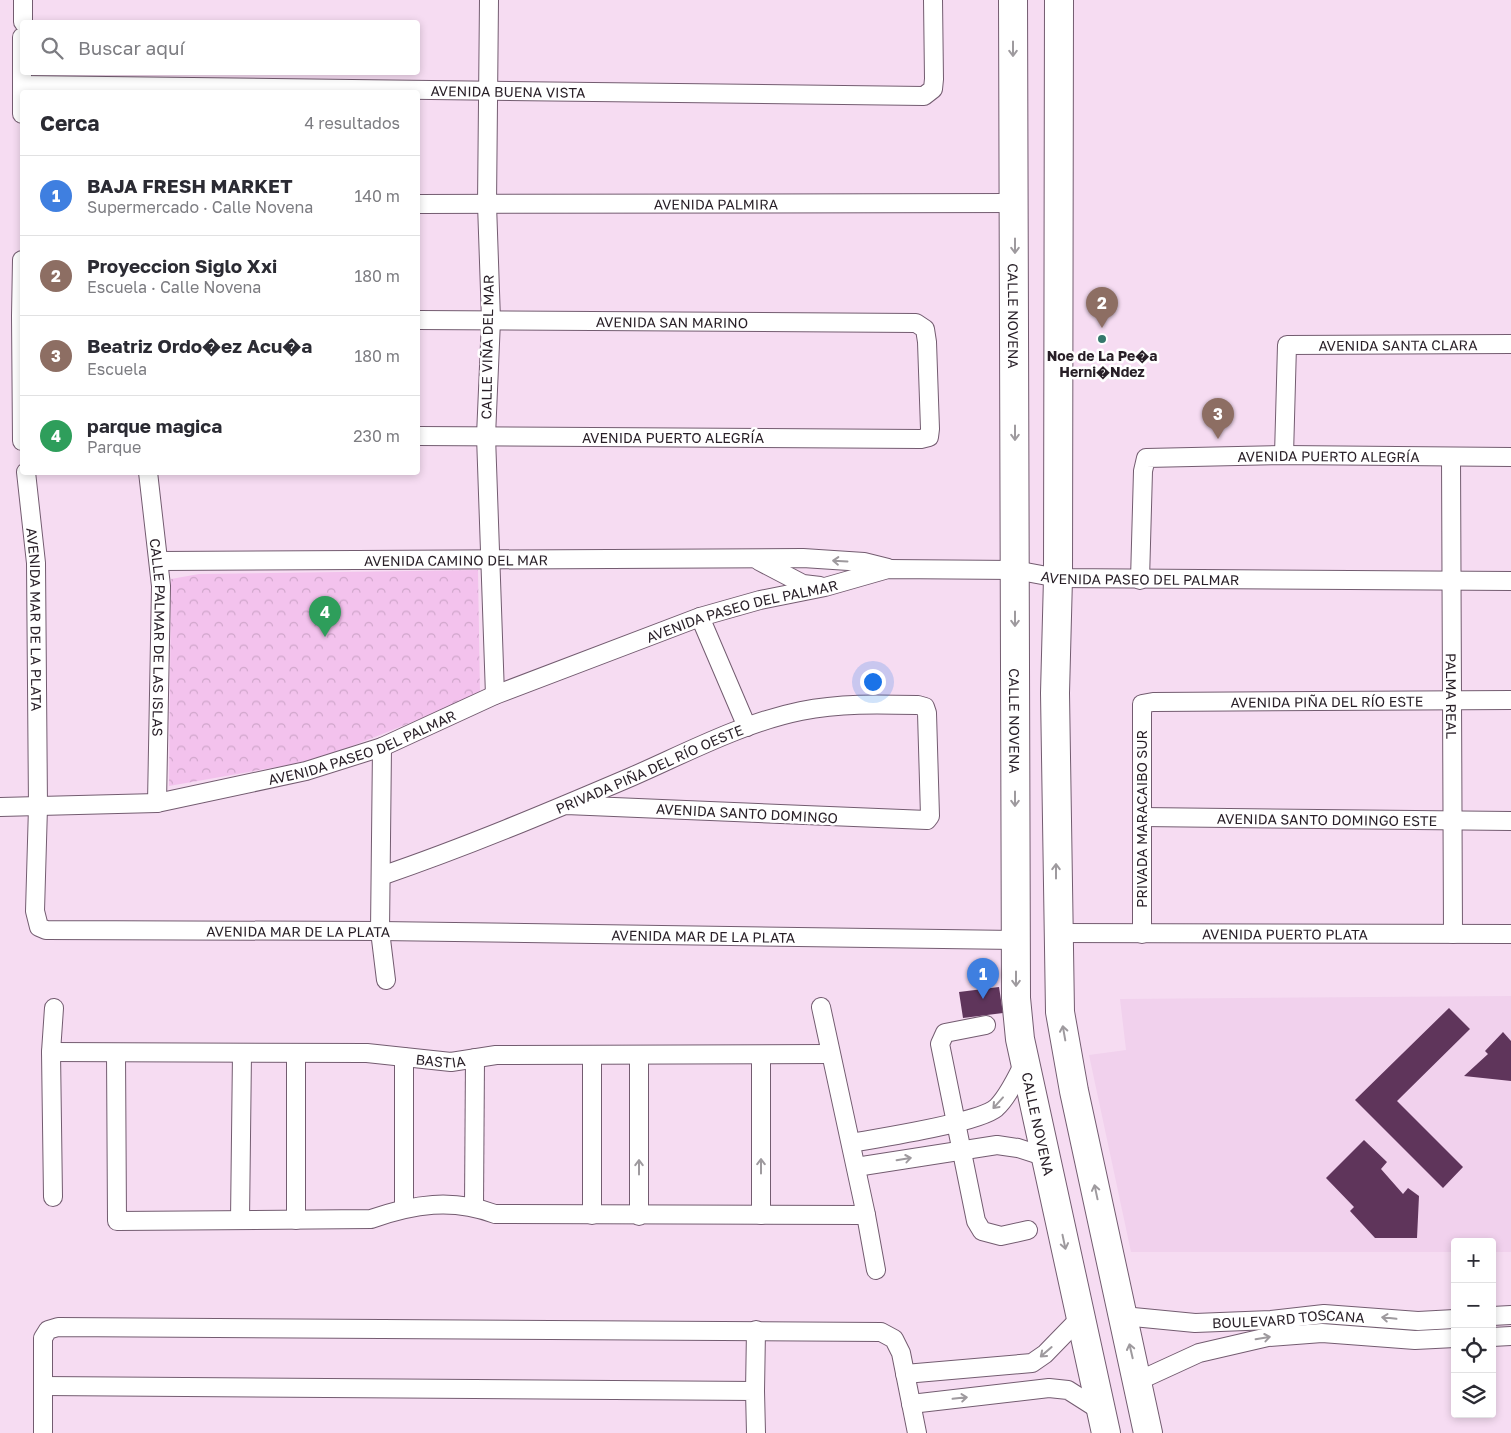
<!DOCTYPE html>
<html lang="es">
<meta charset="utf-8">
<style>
:root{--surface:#fff;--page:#f2f2f3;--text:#2b2b33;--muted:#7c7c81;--line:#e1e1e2;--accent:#7c3aed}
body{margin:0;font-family:"Golos Text",sans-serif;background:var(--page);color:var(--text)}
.controls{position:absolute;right:15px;bottom:15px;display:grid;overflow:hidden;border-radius:5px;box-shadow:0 2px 8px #0003}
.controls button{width:45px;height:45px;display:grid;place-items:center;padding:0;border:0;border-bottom:1px solid var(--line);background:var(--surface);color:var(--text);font:25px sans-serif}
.you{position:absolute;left:872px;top:681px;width:18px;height:18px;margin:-12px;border:4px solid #fff;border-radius:50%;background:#1a73e8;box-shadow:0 0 0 8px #1a73e833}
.badge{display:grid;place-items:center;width:32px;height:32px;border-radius:50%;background:var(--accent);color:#fff;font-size:16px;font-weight:700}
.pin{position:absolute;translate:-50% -41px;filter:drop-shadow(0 1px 2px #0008)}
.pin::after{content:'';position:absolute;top:26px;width:18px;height:15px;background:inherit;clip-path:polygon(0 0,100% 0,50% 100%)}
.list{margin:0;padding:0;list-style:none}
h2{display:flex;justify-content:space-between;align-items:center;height:65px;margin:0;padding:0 20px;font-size:21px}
h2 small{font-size:16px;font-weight:400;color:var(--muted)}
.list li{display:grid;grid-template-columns:32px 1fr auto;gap:15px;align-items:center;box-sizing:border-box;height:80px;padding:0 20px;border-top:1px solid var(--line)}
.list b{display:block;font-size:19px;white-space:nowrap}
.list p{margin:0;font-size:16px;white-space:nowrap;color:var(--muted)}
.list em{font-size:16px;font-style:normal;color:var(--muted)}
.icon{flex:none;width:28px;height:28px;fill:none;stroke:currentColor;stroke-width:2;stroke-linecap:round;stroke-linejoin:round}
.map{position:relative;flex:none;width:1511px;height:1433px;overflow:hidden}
.search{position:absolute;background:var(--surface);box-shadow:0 2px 8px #0003;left:20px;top:20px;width:400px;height:55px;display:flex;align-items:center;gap:12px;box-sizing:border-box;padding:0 18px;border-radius:5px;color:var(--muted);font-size:19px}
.panel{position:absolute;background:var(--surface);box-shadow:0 2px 8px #0003;left:20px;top:90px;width:400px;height:385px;border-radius:5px}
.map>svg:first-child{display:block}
.built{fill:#f1d1ed}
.park{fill:url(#park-crowns)}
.building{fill:#5f355b}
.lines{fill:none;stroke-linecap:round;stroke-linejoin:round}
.minor-casing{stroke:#735c70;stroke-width:20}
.primary-casing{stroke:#735c70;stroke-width:30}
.minor{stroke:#fff;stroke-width:18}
.primary{stroke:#fff;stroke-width:28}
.oneway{stroke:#9e9a9e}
.poi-dot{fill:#34786c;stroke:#fff;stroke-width:2}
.labels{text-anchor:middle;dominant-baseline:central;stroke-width:5;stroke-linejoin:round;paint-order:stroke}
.street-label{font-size:14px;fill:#281f27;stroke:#fff}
.poi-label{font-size:14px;font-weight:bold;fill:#281f27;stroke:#fff}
</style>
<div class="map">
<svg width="1511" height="1433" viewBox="0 0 1511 1433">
<defs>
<pattern id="park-crowns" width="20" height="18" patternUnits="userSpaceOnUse" patternTransform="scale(1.25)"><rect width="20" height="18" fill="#f3c2ed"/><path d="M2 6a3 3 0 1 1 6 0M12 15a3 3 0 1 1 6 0" fill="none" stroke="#d0a6cb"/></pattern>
</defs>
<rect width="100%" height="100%" fill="#f6dcf2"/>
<path class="built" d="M1511 996V1252H1492V1242H1455V1252H1131L1089 1055 1126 1050 1120 999Z"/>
<path class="park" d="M478 570 480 695 317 760 169 786 171 579 199 574Z"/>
<path class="building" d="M999 987 1003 1013 963 1018 959 992Z
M1449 1008 1470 1029 1397 1101 1463 1167 1443 1188 1355 1100Z
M1503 1032 1511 1041V1081L1464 1076 1488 1054 1485 1051Z
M1364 1140 1387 1162 1381 1169 1403 1194 1408 1188 1419 1196 1417 1238H1375L1350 1211 1354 1207 1326 1178Z"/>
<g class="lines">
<defs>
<g id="minor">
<path d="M489 0 487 204 491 320 486 436 495 695"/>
<path d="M23 22V0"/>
<path d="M22 37V114"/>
<path id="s1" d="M22 85 924 96 933 89 934 79 933 0"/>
<path id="s2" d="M418 204 1015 203"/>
<path d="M22 260 21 316 22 441"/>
<path id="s3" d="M418 320 916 323 925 329 927 342 930 429 929 437 921 439 418 436"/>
<path id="s4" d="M1284 455 1287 345 1511 344"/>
<path id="s5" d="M1451 457 1453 934"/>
<path id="s6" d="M26 472 36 563 38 807 35 911 39 927 46 930 380 931 1015 940"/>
<path id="s7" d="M148 472 161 586 157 803"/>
<path id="s8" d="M160 561 803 558 864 562 888 568"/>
<path d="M759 561 803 584 820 586"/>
<path id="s9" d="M1140 580 1143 471 1146 458 1284 455 1511 457"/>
<path d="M700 617 747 727"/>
<path d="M382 747 380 931 386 980"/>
<path id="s10" d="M0 807 157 803 306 771 382 747 495 695 700 617 760 600 825 587 888 569 1015 570 1058 578 1511 581"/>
<path id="s11" d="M1142 817 1511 821"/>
<path id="s12" d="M381 876C466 847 549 812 631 777 686 753 742 723 801 711 840 703 878 704 918 705L925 707 927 713 930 816 927 820 566 805"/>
<path id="s13" d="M1057 933 1511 934"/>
<path id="s14" d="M1142 934V704L1153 702 1511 700"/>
<path d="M986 1025 945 1033 940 1044 976 1221 982 1231 1001 1236 1028 1230"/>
<path id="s15" d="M51 1052 367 1053 451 1062 496 1055 830 1054"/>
<path d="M116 1053 117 1221 371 1219C414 1204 452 1198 495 1214L866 1215 821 1007"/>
<path d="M592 1055V1215"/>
<path d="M761 1055V1215"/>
<path d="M639 1056V1216"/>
<path d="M404 1057V1207"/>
<path d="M851 1143C879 1138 978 1123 996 1108 1009 1096 1016 1077 1025 1062"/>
<path d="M856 1167 997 1145 1018 1148 1046 1157"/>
<path d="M53 1197 51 1052 54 1008"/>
<path d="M474 1206 475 1058"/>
<path d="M866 1215 876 1270"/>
<path d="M240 1220 242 1053"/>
<path d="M296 1220V1053"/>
<path id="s16" d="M1123 1316 1195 1323 1271 1320 1324 1314 1418 1321 1455 1319"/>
<path d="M1492 1316 1511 1315"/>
<path d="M1492 1337 1511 1336"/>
<path d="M905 1374 1032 1363 1045 1354 1081 1317"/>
<path d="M1138 1381 1199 1353 1268 1337 1322 1333 1415 1340 1455 1338"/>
<path d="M43 1386 755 1391 756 1433"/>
<path d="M755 1391 756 1330"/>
<path d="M911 1404 1049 1388 1068 1390 1101 1411"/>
<path d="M43 1433V1338L48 1330 58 1327 881 1332 894 1339 901 1353 917 1433"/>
</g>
<g id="primary">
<path id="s17" d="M1013 0 1016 998 1020 1039 1106 1433"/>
<path d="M1059 0 1058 578 1055 693 1060 1012 1074 1091 1148 1433"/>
</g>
</defs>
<use href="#minor" class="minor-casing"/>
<use href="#primary" class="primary-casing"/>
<use href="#minor" class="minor"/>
<use href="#primary" class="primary"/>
</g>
<defs><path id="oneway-shaft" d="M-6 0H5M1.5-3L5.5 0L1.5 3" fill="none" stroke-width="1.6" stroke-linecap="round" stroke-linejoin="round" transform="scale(1.25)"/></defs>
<g class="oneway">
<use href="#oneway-shaft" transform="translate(1013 49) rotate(90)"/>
<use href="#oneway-shaft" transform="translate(1015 246) rotate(90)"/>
<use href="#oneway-shaft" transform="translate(1015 433) rotate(90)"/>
<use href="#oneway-shaft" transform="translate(840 561) rotate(-177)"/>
<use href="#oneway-shaft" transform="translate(1015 619) rotate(90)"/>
<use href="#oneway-shaft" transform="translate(1015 799) rotate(90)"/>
<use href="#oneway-shaft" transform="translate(1056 871) rotate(-90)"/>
<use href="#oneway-shaft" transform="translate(1016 979) rotate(90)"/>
<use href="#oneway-shaft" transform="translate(1064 1033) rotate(-100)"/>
<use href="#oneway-shaft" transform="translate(998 1103) rotate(132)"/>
<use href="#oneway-shaft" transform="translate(904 1159) rotate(-9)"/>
<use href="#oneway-shaft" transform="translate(761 1166) rotate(-90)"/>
<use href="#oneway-shaft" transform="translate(639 1167) rotate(-90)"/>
<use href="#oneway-shaft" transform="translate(1096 1192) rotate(-102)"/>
<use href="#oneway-shaft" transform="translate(1064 1242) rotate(78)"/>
<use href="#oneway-shaft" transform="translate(1389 1318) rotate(-174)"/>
<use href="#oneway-shaft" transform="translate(1263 1338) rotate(-9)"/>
<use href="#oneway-shaft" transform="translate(1131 1351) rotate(-103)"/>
<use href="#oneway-shaft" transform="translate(1046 1352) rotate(139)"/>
<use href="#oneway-shaft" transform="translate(960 1398) rotate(-6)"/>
</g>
<circle class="poi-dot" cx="1102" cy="339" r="5"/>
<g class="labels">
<g class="street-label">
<text stroke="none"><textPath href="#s1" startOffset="486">AVENIDA BUENA VISTA</textPath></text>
<text stroke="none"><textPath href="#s2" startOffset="298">AVENIDA PALMIRA</textPath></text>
<text stroke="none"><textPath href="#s17" startOffset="316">CALLE NOVENA</textPath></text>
<text stroke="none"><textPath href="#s3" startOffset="254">AVENIDA SAN MARINO</textPath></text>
<text stroke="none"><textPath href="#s4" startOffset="221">AVENIDA SANTA CLARA</textPath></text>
<text transform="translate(487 347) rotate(-89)">CALLE VIÑA DEL MAR</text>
<text x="673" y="437">AVENIDA PUERTO ALEGRÍA</text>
<text stroke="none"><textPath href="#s9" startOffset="305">AVENIDA PUERTO ALEGRÍA</textPath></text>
<text stroke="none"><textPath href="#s8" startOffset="296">AVENIDA CAMINO DEL MAR</textPath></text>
<text stroke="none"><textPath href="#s10" startOffset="1180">AVENIDA PASEO DEL PALMAR</textPath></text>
<text stroke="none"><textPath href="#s10" startOffset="775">AVENIDA PASEO DEL PALMAR</textPath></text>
<text stroke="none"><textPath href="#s6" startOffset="148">AVENIDA MAR DE LA PLATA</textPath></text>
<text stroke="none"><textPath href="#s7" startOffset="166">CALLE PALMAR DE LAS ISLAS</textPath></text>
<text stroke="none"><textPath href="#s5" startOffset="239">PALMA REAL</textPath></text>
<text stroke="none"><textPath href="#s14" startOffset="415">AVENIDA PIÑA DEL RÍO ESTE</textPath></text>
<text stroke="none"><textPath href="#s17" startOffset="721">CALLE NOVENA</textPath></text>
<text stroke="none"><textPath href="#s10" startOffset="370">AVENIDA PASEO DEL PALMAR</textPath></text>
<text stroke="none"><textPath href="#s12" startOffset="289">PRIVADA PIÑA DEL RÍO OESTE</textPath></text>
<text transform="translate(747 813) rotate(3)">AVENIDA SANTO DOMINGO</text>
<text transform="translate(1141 819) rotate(-90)">PRIVADA MARACAIBO SUR</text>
<text stroke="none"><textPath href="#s11" startOffset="185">AVENIDA SANTO DOMINGO ESTE</textPath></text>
<text stroke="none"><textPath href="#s6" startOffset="716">AVENIDA MAR DE LA PLATA</textPath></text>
<text stroke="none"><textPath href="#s13" startOffset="228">AVENIDA PUERTO PLATA</textPath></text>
<text stroke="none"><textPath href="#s6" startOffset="1121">AVENIDA MAR DE LA PLATA</textPath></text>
<text stroke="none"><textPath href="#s15" startOffset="390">BASTIA</textPath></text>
<text stroke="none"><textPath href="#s17" startOffset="1126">CALLE NOVENA</textPath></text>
<text stroke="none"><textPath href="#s16" startOffset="166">BOULEVARD TOSCANA</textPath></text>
</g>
<g class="poi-label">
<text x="1102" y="355">Noe de La Pe�a<tspan x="1102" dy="16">Herni�Ndez</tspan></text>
</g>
</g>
</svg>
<div class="controls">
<button>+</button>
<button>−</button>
<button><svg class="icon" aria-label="locate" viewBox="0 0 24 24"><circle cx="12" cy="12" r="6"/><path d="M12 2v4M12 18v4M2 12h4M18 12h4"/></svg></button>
<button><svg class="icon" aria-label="layers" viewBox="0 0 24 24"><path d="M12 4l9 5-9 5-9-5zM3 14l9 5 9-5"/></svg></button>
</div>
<div class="you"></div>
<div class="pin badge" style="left:983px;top:999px;background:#3f7fe0">1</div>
<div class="pin badge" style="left:1102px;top:328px;background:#8d6e63">2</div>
<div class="pin badge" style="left:1218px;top:439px;background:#8d6e63">3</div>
<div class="pin badge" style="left:325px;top:637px;background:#2e9e5b">4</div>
<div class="search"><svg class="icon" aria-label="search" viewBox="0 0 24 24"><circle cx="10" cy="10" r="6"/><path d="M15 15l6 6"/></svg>Buscar aquí</div>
<section class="panel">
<h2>Cerca<small>4 resultados</small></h2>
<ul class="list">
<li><span class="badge" style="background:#3f7fe0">1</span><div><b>BAJA FRESH MARKET</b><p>Supermercado · Calle Novena</p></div><em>140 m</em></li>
<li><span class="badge" style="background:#8d6e63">2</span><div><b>Proyeccion Siglo Xxi</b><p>Escuela · Calle Novena</p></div><em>180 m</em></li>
<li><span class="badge" style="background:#8d6e63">3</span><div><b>Beatriz Ordo�ez Acu�a</b><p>Escuela</p></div><em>180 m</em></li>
<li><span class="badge" style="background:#2e9e5b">4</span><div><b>parque magica</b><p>Parque</p></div><em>230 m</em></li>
</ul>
</section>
</div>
